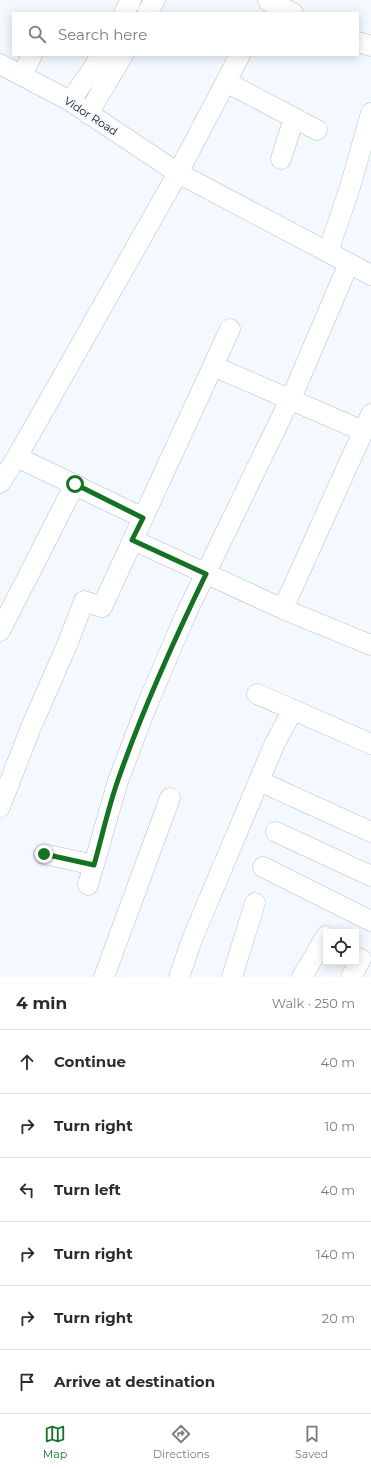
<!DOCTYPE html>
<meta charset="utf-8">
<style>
:root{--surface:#fff;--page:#f7f7f7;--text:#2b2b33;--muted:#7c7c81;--line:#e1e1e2;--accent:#137322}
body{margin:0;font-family:Montserrat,sans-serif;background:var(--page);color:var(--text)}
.controls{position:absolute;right:12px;bottom:12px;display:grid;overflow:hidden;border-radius:0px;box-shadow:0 2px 10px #0003}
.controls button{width:36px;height:36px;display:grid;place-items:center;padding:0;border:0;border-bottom:1px solid var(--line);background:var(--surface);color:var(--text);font:20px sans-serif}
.stop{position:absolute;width:12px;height:12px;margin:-9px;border:3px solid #137322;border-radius:50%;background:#fff}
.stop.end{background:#137322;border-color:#fff;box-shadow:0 1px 4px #0008}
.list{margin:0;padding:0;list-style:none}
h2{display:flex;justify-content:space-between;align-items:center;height:52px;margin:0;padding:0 16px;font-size:17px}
h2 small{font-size:13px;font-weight:400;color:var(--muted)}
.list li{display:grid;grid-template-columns:26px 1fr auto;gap:12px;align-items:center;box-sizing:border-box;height:64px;padding:0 16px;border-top:1px solid var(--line)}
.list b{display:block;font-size:15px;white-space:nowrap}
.list em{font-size:13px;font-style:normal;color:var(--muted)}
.icon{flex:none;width:22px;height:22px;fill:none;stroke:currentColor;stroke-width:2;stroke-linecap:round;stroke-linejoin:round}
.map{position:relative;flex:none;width:371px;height:977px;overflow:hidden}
.search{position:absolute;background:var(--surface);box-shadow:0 2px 10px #0003;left:12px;right:12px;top:12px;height:44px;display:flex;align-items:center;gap:10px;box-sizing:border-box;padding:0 14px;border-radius:0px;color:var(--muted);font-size:15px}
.sheet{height:436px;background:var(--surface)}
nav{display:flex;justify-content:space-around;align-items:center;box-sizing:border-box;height:56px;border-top:1px solid var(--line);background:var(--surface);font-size:11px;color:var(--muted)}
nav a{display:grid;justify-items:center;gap:2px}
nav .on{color:var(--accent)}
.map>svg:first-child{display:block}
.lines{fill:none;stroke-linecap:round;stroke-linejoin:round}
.minor-casing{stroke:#b9bec4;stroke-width:21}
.minor{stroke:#fff;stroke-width:20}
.route{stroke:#137322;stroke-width:5}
.labels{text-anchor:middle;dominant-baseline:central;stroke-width:4;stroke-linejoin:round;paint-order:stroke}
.street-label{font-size:11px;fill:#111214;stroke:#f3f9ff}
</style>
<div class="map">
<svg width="371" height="977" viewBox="0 0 371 977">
<rect width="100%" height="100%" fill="#f3f9ff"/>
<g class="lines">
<defs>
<path id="minor" d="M268 1 293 13
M124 13 131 0
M147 13 155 0
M358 42 371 46
M0 64 70 101 178 173 371 275
M22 76 32 55
M226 82 317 130
M70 101 92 70 101 55
M88 114 123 55
M281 159 294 118
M328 252 350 187 371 113
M213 366 363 431
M17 457 143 518
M0 483 17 457 178 173 240 55
M133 540 283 609 371 645
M283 609 371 414
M0 631 75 484
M257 694 371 744
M259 781 371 832
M0 807 31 727 67 645 84 601 102 607 230 329
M276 832 371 876
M44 854 94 865
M263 867 371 921
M88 885 118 781 147 705 185 616 296 387 349 263
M104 977 170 798
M179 977 193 937 275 743 293 710
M232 977 255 903
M302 977 326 936
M351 977 361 959"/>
</defs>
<use href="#minor" class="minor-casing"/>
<use href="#minor" class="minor"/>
</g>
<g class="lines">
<path class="route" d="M44 854 94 865C102 837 108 808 118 780 142 711 174 640 206 574L132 540 143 518 75 484"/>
</g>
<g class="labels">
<g class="street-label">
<text transform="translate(91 116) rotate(33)">Vidor Road</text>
</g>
</g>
</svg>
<div class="controls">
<button><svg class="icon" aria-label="locate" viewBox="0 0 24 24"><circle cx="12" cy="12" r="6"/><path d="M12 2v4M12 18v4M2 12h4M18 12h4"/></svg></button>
</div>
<div class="stop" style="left:75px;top:484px"></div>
<div class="stop end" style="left:44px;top:854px"></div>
<div class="search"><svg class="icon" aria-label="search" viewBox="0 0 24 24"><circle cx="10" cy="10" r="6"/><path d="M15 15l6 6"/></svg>Search here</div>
</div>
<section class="sheet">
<h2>4 min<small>Walk · 250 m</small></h2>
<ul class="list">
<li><svg class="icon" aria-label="ahead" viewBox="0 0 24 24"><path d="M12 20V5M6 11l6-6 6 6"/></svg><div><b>Continue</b></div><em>40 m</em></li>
<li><svg class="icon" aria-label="right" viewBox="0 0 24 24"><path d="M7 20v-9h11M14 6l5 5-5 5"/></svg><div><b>Turn right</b></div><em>10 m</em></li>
<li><svg class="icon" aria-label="left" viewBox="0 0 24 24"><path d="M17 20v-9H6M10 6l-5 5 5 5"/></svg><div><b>Turn left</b></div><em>40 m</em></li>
<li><svg class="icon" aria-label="right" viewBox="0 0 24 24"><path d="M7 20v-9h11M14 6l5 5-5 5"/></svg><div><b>Turn right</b></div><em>140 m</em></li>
<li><svg class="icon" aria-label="right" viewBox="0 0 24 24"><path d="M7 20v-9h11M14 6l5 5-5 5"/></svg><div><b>Turn right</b></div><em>20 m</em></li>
<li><svg class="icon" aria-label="arrive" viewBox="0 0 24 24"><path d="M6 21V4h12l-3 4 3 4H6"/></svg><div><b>Arrive at destination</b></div></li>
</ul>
</section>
<nav>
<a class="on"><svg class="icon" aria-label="map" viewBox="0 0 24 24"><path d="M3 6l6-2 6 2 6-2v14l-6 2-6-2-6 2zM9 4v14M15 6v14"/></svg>Map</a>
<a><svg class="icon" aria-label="directions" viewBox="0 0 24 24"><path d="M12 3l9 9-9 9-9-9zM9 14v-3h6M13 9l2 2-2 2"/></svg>Directions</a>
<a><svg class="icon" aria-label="saved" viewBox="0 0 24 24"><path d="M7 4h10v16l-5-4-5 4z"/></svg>Saved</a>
</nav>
